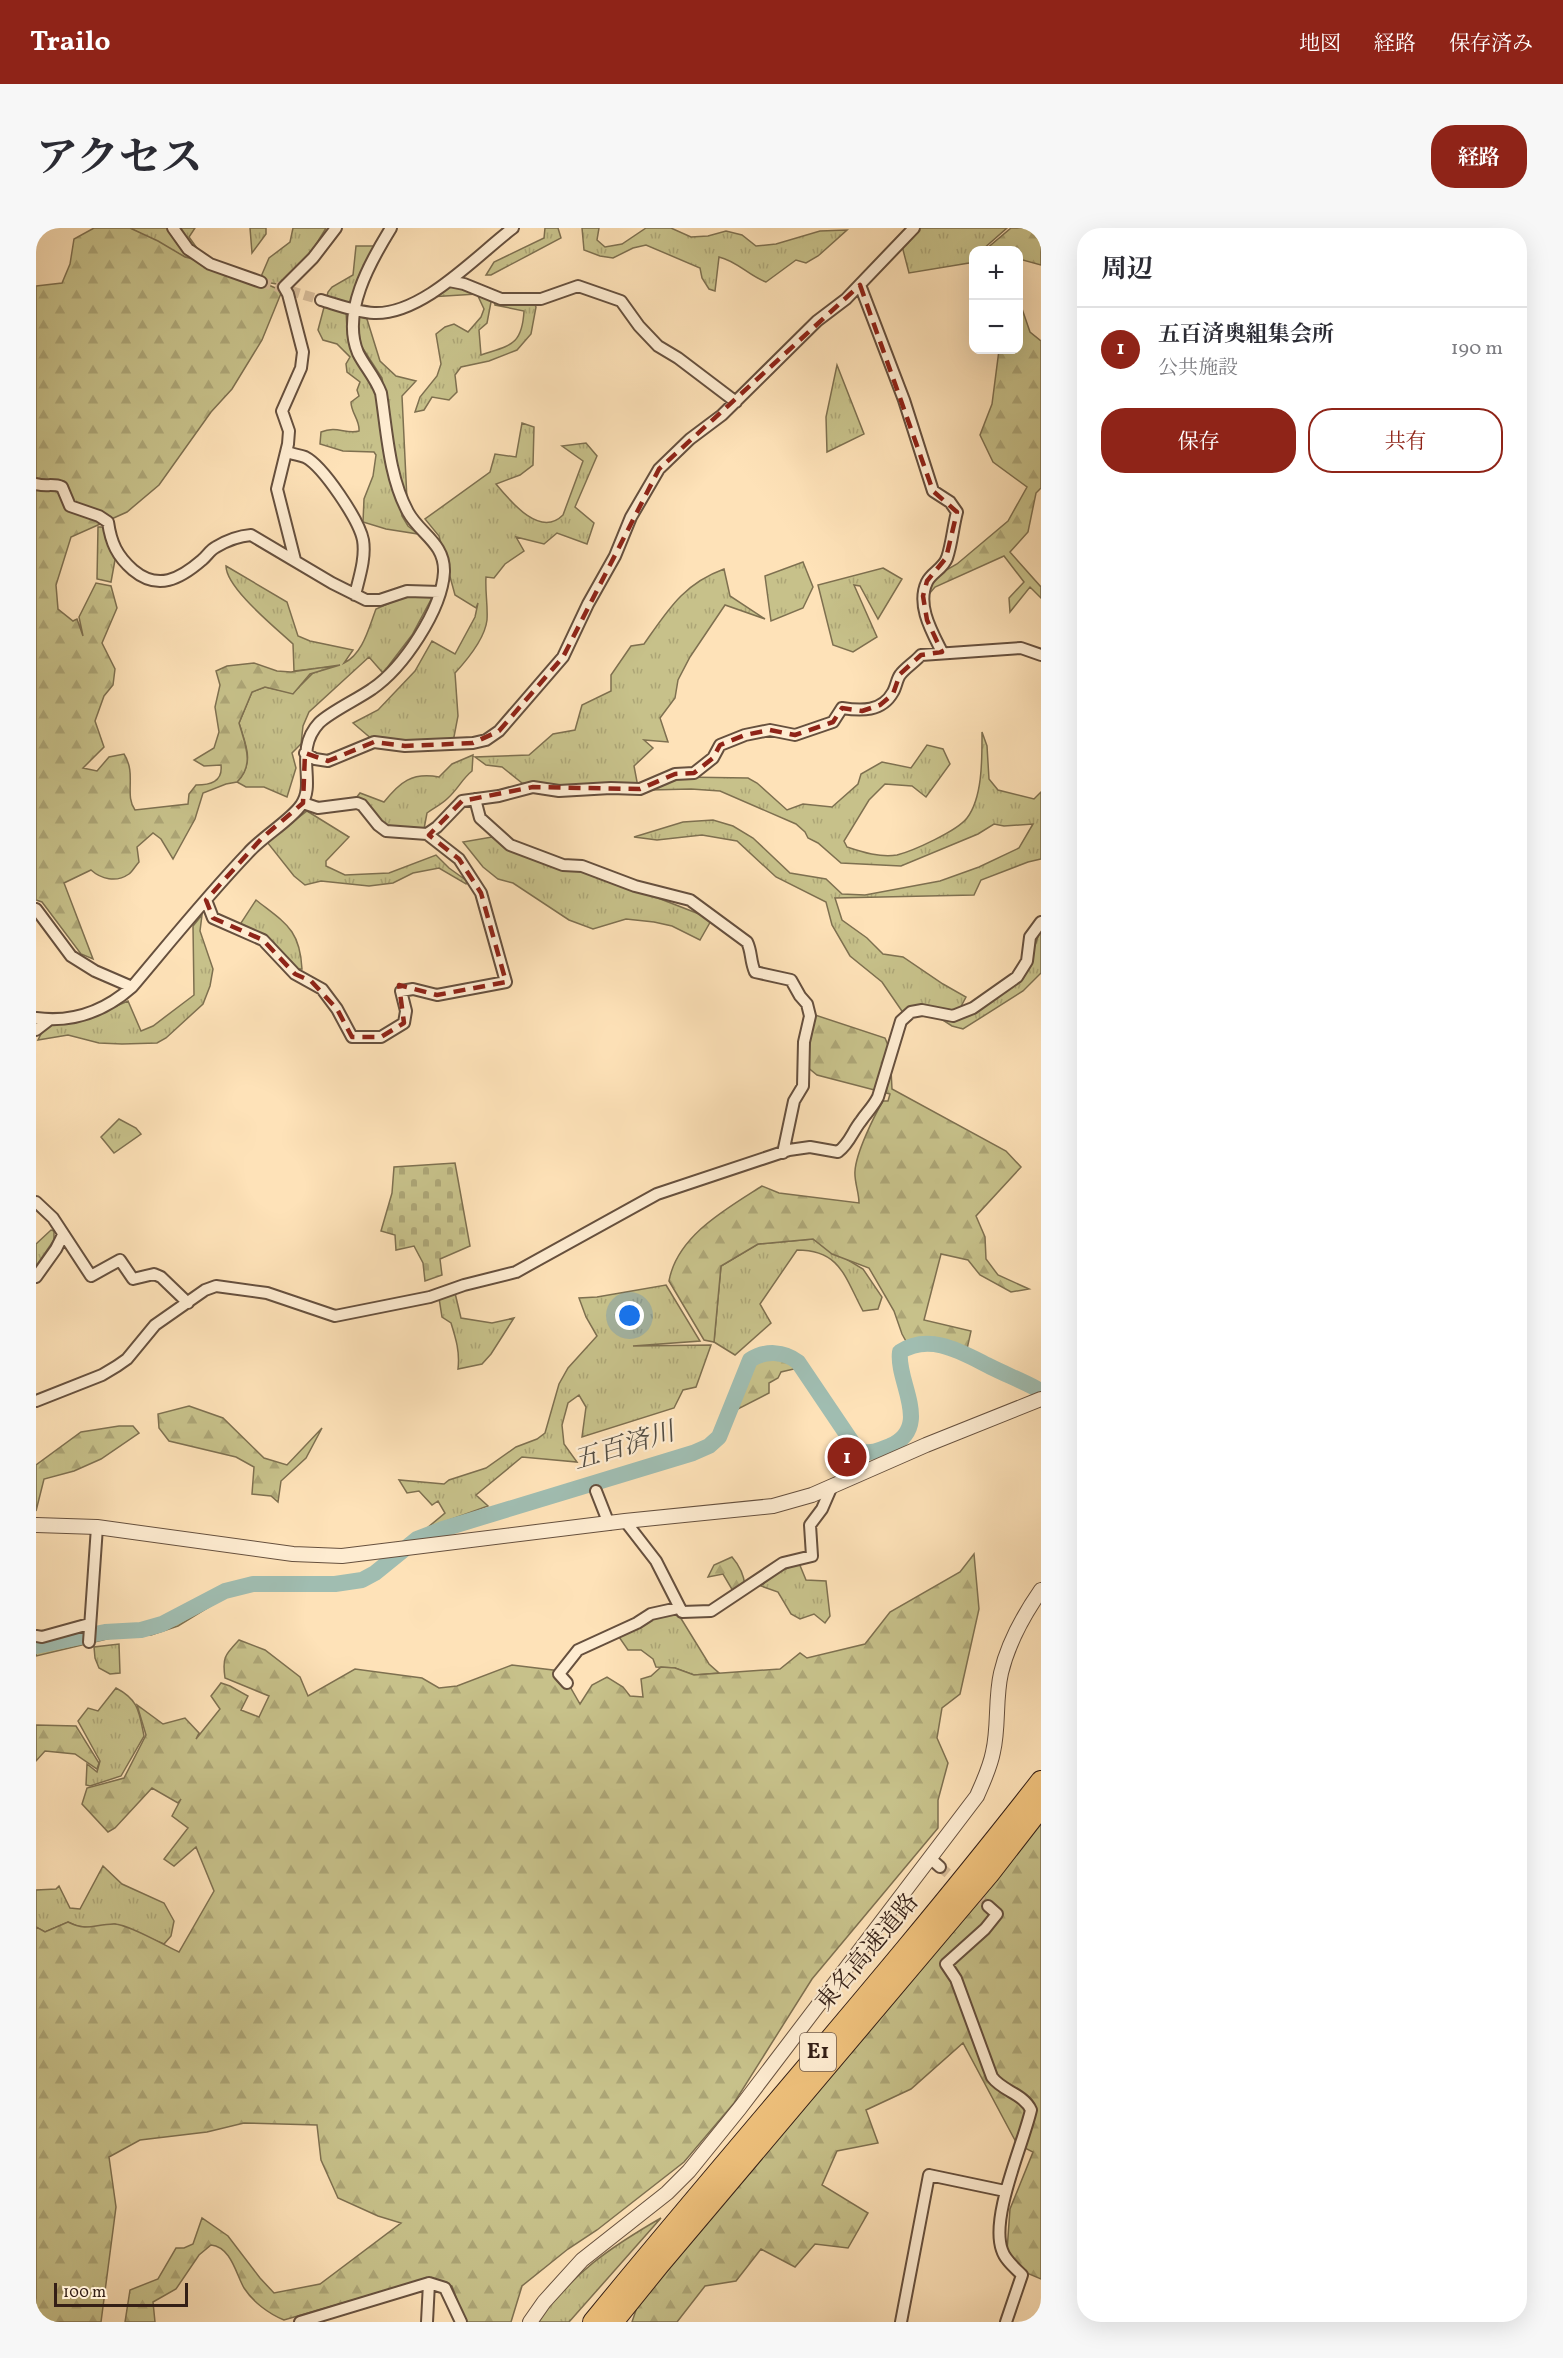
<!DOCTYPE html>
<html lang="ja">
<meta charset="utf-8">
<style>
:root{--surface:#fff;--page:#f7f7f7;--text:#2b2b33;--muted:#7c7c81;--line:#e1e1e2;--accent:#8f2418}
body{margin:0;font-family:Vollkorn,"Noto Serif JP",serif;background:var(--page);color:var(--text)}
.controls{position:absolute;right:18px;top:18px;display:grid;overflow:hidden;border-radius:12px;box-shadow:0 6px 24px #0002}
.controls button{width:54px;height:54px;display:grid;place-items:center;padding:0;border:0;border-bottom:2px solid var(--line);background:var(--surface);color:var(--text);font:30px sans-serif}
.scale{position:absolute;left:18px;bottom:15px;width:134px;box-sizing:border-box;padding-left:6px;border:3px solid #341f16;border-top:0;font-size:16px;line-height:21px;white-space:nowrap;color:#341f16;-webkit-text-stroke:4px #feecd1;paint-order:stroke}
.you{position:absolute;left:594px;top:1088px;width:21px;height:21px;margin:-15px;border:4px solid #fff;border-radius:50%;background:#1a73e8;box-shadow:0 0 0 9px #1a73e833}
.badge{display:grid;place-items:center;width:39px;height:39px;border-radius:50%;background:var(--accent);color:#fff;font-size:20px;font-weight:700}
.pin{position:absolute;translate:-50% -50%;border:3px solid #fff;box-shadow:0 2px 6px #0006}
.list{margin:0;padding:0;list-style:none}
h2{display:flex;justify-content:space-between;align-items:center;height:78px;margin:0;padding:0 24px;font-size:26px}
h2 small{font-size:20px;font-weight:400;color:var(--muted)}
.list li{display:grid;grid-template-columns:39px 1fr auto;gap:18px;align-items:center;box-sizing:border-box;height:84px;padding:0 24px;border-top:2px solid var(--line)}
.list b{display:block;font-size:22px;white-space:nowrap}
.list p{margin:0;font-size:20px;white-space:nowrap;color:var(--muted)}
.list em{font-size:20px;font-style:normal;color:var(--muted)}
.actions{display:flex;gap:12px;padding:18px 24px}
.actions a{flex:1;padding:14px 0;border:2px solid var(--accent);border-radius:24px;text-align:center;font-size:21px;color:var(--accent)}
.actions .main{background:var(--accent);color:#fff}
.map{position:relative;flex:none;width:1005px;height:2094px;overflow:hidden;border-radius:24px}
header{display:flex;align-items:center;gap:36px;box-sizing:border-box;height:84px;padding:0 30px;background:var(--accent);color:#fff}
header strong{font-size:28px}
nav{display:flex;gap:33px;margin-inline-start:auto;font-size:21px}
.intro{display:flex;align-items:center;justify-content:space-between;box-sizing:border-box;height:144px;padding:0 36px}
h1{margin:0;font-size:42px}
.button{padding:15px 27px;border-radius:24px;background:var(--accent);color:#fff;font-size:21px;font-weight:700}
main{display:flex;gap:36px;padding:0 36px}
aside{flex:1;background:var(--surface);border-radius:24px;box-shadow:0 6px 24px #0002}
.map>svg:first-child{display:block}
.grass{fill:url(#grass-tufts);stroke:#7e7050;stroke-width:1.5}
.forest{fill:url(#forest-firs);stroke:#7e7050;stroke-width:1.5}
.cemetery{fill:url(#cemetery-stones);stroke:#7e7050;stroke-width:1.5}
.lines{fill:none;stroke-linecap:round;stroke-linejoin:round}
.river{stroke:#a0bdb1;stroke-width:16}
.minor-tunnel{stroke:#d6bb98;stroke-width:10;stroke-dasharray:10 5;stroke-linecap:butt}
.minor-casing{stroke:#66503e;stroke-width:14}
.tertiary-casing{stroke:#66503e;stroke-width:16}
.motorway-casing{stroke:#341f16;stroke-width:22}
.minor{stroke:#feecd1;stroke-width:10}
.tertiary{stroke:#feecd1;stroke-width:14}
.motorway{stroke:#efc17c;stroke-width:20}
.marked{fill:none;stroke:#8f2418;stroke-width:4.5;stroke-dasharray:12 8;stroke-linejoin:round}
.labels{text-anchor:middle;dominant-baseline:central;stroke-width:4.5;stroke-linejoin:round;paint-order:stroke}
.shield{fill:#feecd1;stroke:#715c4e;stroke-width:1.5}
.shield-label{font-size:22px;font-weight:bold;fill:#341f16}
.street-label{font-size:24px;fill:#341f16;stroke:#feecd1}
.water-label{font-size:26px;font-style:italic;fill:#544e44;stroke:#feecd1}
</style>
<header>
<strong>Trailo</strong>
<nav><a>地図</a><a>経路</a><a>保存済み</a></nav>
</header>
<div class="intro"><h1>アクセス</h1><a class="button">経路</a></div>
<main>
<div class="map">
<svg width="1005" height="2094" viewBox="0 0 1005 2094">
<defs>
<pattern id="grass-tufts" width="24" height="20" patternUnits="userSpaceOnUse" patternTransform="scale(1.5)"><rect width="24" height="20" fill="#c7c18a"/><path d="M3 7l-1-3M5 7V3M7 7l1-3M15 17l-1-3M17 17v-4M19 17l1-3" fill="none" stroke="#aca576"/></pattern>
<pattern id="forest-firs" width="22" height="20" patternUnits="userSpaceOnUse" patternTransform="scale(1.5)"><rect width="22" height="20" fill="#c7c18a"/><path d="M5 1l3.5 6h-7zM16 11l3.5 6h-7z" fill="#aca576"/></pattern>
<pattern id="cemetery-stones" width="16" height="16" patternUnits="userSpaceOnUse" patternTransform="scale(1.5)"><rect width="16" height="16" fill="#c7c18a"/><path d="M2 7V4a2 2 0 0 1 4 0v3zM10 15v-3a2 2 0 0 1 4 0v3z" fill="#aca576"/></pattern>
</defs>
<rect width="100%" height="100%" fill="#fee2b8"/>
<filter id="stains"><feTurbulence type="fractalNoise" baseFrequency=".00333" numOctaves="4"/><feColorMatrix values="0 0 0 0 .2 0 0 0 0 .09 0 0 0 0 .02 0 0 0 .5 -.17"/></filter>
<radialGradient id="worn" r=".72"><stop offset=".6" stop-color="#630" stop-opacity="0"/><stop offset="1" stop-color="#630" stop-opacity=".3"/></radialGradient>
<path class="grass" d="M94 0H159L153 9 163 23 155 18 168 34 149 29Z
M214 0H230V6L216 25Z
M257 0H290C281 14 261 54 242 56 236 56 229 53 224 51L233 30 254 14Z
M509 0H522L525 10 455 47H450L458 34 508 10Z
M546 0H563L561 12 569 19 586 16 610 0H635L655 9 672 8 690 3 706 7 720 18 740 16 784 3 811 2 782 28 770 35 760 32 730 54C713 48 701 33 683 29L679 63 673 61 666 50 664 40 610 17 597 20 577 30 564 28 548 22Z
M878 0H971L946 22H938L937 31 933 35 873 45 865 14Z
M320 18H339L310 83 311 101 318 125 343 168 366 288 372 298 382 306 350 301 327 294 328 271 337 248 340 227 338 224 307 223 284 216 285 204C301 197 310 207 323 203 324 192 315 185 315 174L323 168 321 162 324 154 311 144 310 136 314 129 301 116 287 112 282 102 292 64 296 59 317 47Z
M418 57 451 66 455 74 451 95 443 102 445 127C474 117 486 118 488 83L459 77 458 71 498 75 500 79 495 106 481 122 453 133 425 139 419 147 421 164 413 172 396 169 388 182 379 184 384 169 401 148 405 136 400 106 409 99 418 96 432 104 445 89 448 81 441 66 393 69Z
M317 86 330 88 344 133 360 148 380 153 366 168 371 272 364 257 346 150 324 116Z
M801 137 828 206 791 224 790 189Z
M486 195 498 199 497 237 484 247 460 256C475 274 504 310 527 287L547 233 526 218 550 215 561 228 539 279 558 295 551 316 521 305 508 316 480 309 488 323 469 336 458 350 450 349C449 363 452 378 451 392 449 410 431 432 419 445L422 488 417 514 337 512 317 495 342 482 379 443 396 413 419 426 439 389 442 375 440 380 419 367 403 308 389 291 454 244 459 226 480 229Z
M62 299H71L79 332 75 354 61 351Z
M767 334 777 359 767 380 735 393 729 348Z
M190 338 251 374 262 408 274 413 317 422 308 435C327 426 333 399 340 381L374 366 399 364 376 407 347 445 333 429 273 484 267 498 265 516 256 525 260 540 251 569 228 559H210L201 554C219 534 210 518 203 495L216 464 229 459 257 465 277 445 294 439 258 443 257 416C240 400 190 360 190 338Z
M847 340 866 351 842 391 824 358 818 357 841 409 817 424 797 417 782 357Z
M688 341 694 368 729 391 689 377 654 429 642 452 639 470 624 490 632 514 608 512 617 520 598 538 602 559 546 562 508 556 486 555 466 539 450 537 439 529 493 527 517 506 539 502 546 477 575 463V447L595 418 608 416C632 382 647 356 688 341Z
M946 504 951 518 953 551 962 562 998 571 1005 564V631L992 634 945 652 938 667 799 670 806 692 831 710 847 726 867 729 907 756 930 769 921 786 887 780 870 789 846 754 814 728 796 697 790 674 740 649 701 613 666 607 621 612 598 609 647 594 677 592 697 598 717 610 754 645 790 651 806 666 829 667 904 653 943 639 983 620 997 596 968 598 958 596 942 606 865 638 805 635 782 615 772 610 769 604 760 596 684 563 655 561 614 562 645 549 712 550 721 555 751 582 767 576 796 579 822 556 825 546 846 534 875 540 891 517 907 521 914 536 890 569 876 558 849 556 833 572 808 613 811 619C826 624 845 630 861 627 877 623 921 603 931 590 947 569 946 529 946 504Z
M437 527 436 543C426 551 422 561 412 570 406 576 398 580 391 585L388 601C375 600 353 602 344 593 334 583 335 576 320 570L324 565 348 574C364 554 376 544 403 549L416 536Z
M271 583 313 609 290 633V638L309 647 353 645 400 627 413 640 431 653 430 656 403 640 377 645 357 655 333 658 285 653 269 657 258 648 231 614Z
M456 609 475 622 547 641 676 691 664 712 636 698 618 694 590 691 557 701 533 692 477 655 462 651 447 639 427 614Z
M220 672C249 695 264 701 266 741H260L203 698Z
M166 687 164 703 177 741 174 758 167 776 130 810 121 815 86 816 63 815 32 807 2 812 9 798 57 788 92 773 105 803 117 798 158 767 157 698Z
M1005 700V745L987 763 927 801 916 798 899 787 938 785 971 763 982 754 992 738Z
M83 891 100 900 105 906 78 925 65 909Z
M15 1002 18 1003V1012L0 1038V1016Z
M777 1011 827 1041 846 1069 842 1081 827 1083C809 1050 805 1022 761 1022L724 1076 735 1095 699 1127 678 1114 685 1038 722 1016Z
M630 1057 664 1113 597 1118 675 1117 660 1159 647 1162 638 1180 546 1209 550 1179 543 1167 532 1175 526 1197 528 1216 541 1234 486 1229 440 1267 452 1278 391 1300 409 1285 402 1273 396 1277 383 1263 371 1265 363 1252 408 1256 413 1252 450 1240 480 1219 501 1211 509 1205 523 1156 532 1140 561 1108 550 1089 543 1070 561 1069Z
M419 1065 425 1090 456 1095 478 1090 455 1126 446 1136 422 1141C424 1124 420 1111 415 1095L406 1089 403 1070Z
M367 1327 336 1351 306 1361H215L189 1369 142 1398 115 1407 75 1410 0 1428V1415L48 1403 105 1397 132 1389 166 1369 205 1354 320 1351 354 1330Z
M763 1335 770 1352 790 1353 794 1388 789 1395 778 1386 764 1391 755 1386 742 1364 725 1358 738 1346Z
M641 1384 673 1436 683 1445 658 1447 639 1440 620 1439 617 1431 605 1422H592L583 1409 615 1386Z
M83 1416 84 1445 74 1446 63 1440 59 1430 58 1419Z
M80 1460C103 1472 103 1484 108 1508L85 1548 54 1558 50 1557 51 1536 61 1544 64 1533 42 1493 52 1480 62 1483Z
M67 1638 86 1656 128 1675 138 1693 135 1708 128 1716 79 1696 56 1700 41 1698 32 1694 9 1704 0 1699V1662L20 1661 23 1658 34 1680 44 1681Z
M625 1990 533 2094H501C537 2045 573 2020 625 1990Z"/>
<path class="forest" d="M58 0H94L122 13 149 29 197 41 246 63 226 112 196 161 175 184 123 257 91 284 35 309 20 357 22 381 37 393 41 391 47 408 43 389 60 355 75 358 81 380 66 415 79 441 77 457 68 468 59 493 68 519 47 540 61 543 73 529 88 526C101 546 88 567 99 582L152 576 153 566 160 557C174 557 187 554 185 537L168 538 158 532 178 520 183 504 179 479 184 457 180 443 191 438 218 435 241 443 255 444 304 437 274 446 257 466 229 459 216 464 203 495C209 516 219 537 201 554L190 556 167 565 159 591 137 631 125 611 117 605 101 619 103 634C100 637 96 644 93 646 80 655 65 651 55 642L28 655 57 731 45 726 6 674 0 672V58L26 55 34 36 38 11Z
M975 0H1005V37L983 31 982 22H949Z
M983 72 994 104 1005 113V260L1000 265 992 304 974 324 1005 359V370L994 359 974 384 973 370 988 354 968 328 899 359 888 372 891 353 921 336 972 293 991 259 957 234 944 207 956 176 963 122H982Z
M776 786 849 810 854 822 856 861 970 923 985 939 940 988 949 1009 950 1031 962 1047 993 1061 975 1064 944 1047 932 1032 905 1026 888 1092 935 1103 931 1121 899 1111 871 1115 866 1106 858 1083 833 1040 796 1026 777 1011 722 1016 685 1038 678 1114 668 1112 633 1053C641 1008 690 981 726 958L743 965 823 975C823 964 818 953 819 943 820 925 838 888 847 873H852L854 866 781 847 770 838Z
M732 1130 757 1134 758 1141 745 1144 742 1150 733 1155V1165L702 1181C699 1171 710 1141 718 1134 722 1130 727 1131 732 1130Z
M153 1178 187 1190 228 1230 251 1237 286 1200 270 1230 245 1253 242 1274 235 1268 216 1266 218 1239 200 1229 133 1213 123 1200 122 1186Z
M83 1198H97L103 1205 65 1231 38 1243 8 1251 0 1283V1237L45 1204Z
M938 1326 943 1381 924 1466 906 1480 901 1510 912 1535 902 1572V1600L776 1751 698 1875 648 1934 561 2002 532 2021 486 2058 475 2094H429L416 2058 393 2050 248 2092C233 2086 217 2074 208 2060 200 2046 195 2019 175 2017L163 2027 140 2061 117 2074 119 2094H89L94 2062 122 2051 140 2020H148L157 2016 166 1990 192 2008 224 2050 238 2065 284 2056 365 1995 342 1988 302 1970 285 1932 281 1897 208 1895 171 1904 104 1912 73 1929 80 1979 65 2094H0V1699L9 1704 32 1694C52 1704 58 1696 78 1696 92 1696 128 1717 143 1724L178 1663 160 1619 138 1638 128 1631 152 1600 136 1588 145 1571 142 1575 116 1560 79 1600 72 1604 46 1576 51 1560 88 1550 110 1507 101 1477 127 1496 149 1490 163 1505 160 1511 184 1481 175 1468 185 1455 194 1458 212 1468 205 1482 223 1489 233 1468 189 1450C186 1429 189 1427 203 1412L229 1422 264 1449 272 1468 319 1441 386 1450 403 1460 421 1458 476 1437 525 1443 544 1476 556 1457 571 1449 587 1459 594 1468 607 1469 605 1451 615 1448 625 1439 639 1440 658 1447 744 1441 764 1425 771 1430 829 1416 854 1384 924 1344Z
M696 1329C703 1337 708 1347 709 1358L697 1363 687 1346 672 1349 678 1337Z
M0 1497 40 1498 63 1535 61 1541 39 1526 9 1523 0 1533Z
M1005 1592V2051L986 2043 971 2023 974 1981 997 1924 981 1916 927 1815 875 1861 830 1882 842 1915 801 1923 786 1957 832 1985 812 2020 779 2016 759 2039 725 2021 700 2053 669 2058 641 2094H596L601 2079C734 1915 876 1759 1005 1592Z"/>
<path class="cemetery" d="M419 935 434 1018 404 1031 406 1047 389 1053 387 1035 378 1018 360 1022 359 1007 345 1003 356 965 358 939Z"/>
<g class="lines">
<path class="river" d="M0 1418 69 1404 105 1402 126 1396 189 1363 217 1356H299L326 1352 339 1345 381 1311 407 1301 657 1225 673 1218 683 1209 714 1132C729 1122 748 1123 762 1134L822 1223C835 1226 842 1223 854 1218 897 1199 860 1154 864 1124 894 1104 927 1125 955 1139 971 1147 989 1154 1005 1163"/>
<path class="minor-tunnel" d="M225 54 285 72
M904 1639 952 1678"/>
<defs>
<path id="minor" d="M137 0 152 21 174 36 225 54
M413 53 428 56 465 71H505L542 58 585 73 603 98 622 118 642 130 700 174
M824 57 868 172 897 263 914 274 921 284C917 299 916 315 911 330 907 341 895 345 891 354 880 377 896 404 906 424
M285 72C302 77 320 84 338 85 387 87 441 27 477 0
M251 224C256 226 263 227 269 229 287 238 323 292 327 312 330 330 323 350 319 367
M0 256C10 259 17 255 26 259L34 278 63 288 72 294C75 315 81 328 97 342 122 363 144 351 166 332 171 328 174 322 180 319 190 313 203 308 215 307L296 355 330 372H344L371 363 404 364
M259 332 241 261 252 216 253 203 246 183 265 140 267 124 252 66 248 59 277 30 300 0
M269 525 279 531 292 533 338 514 369 518 437 515 450 512 463 503 527 429 552 376 579 328 595 289 623 241 654 211 686 187 781 93 810 71 878 0
M439 571 444 590 474 617 527 637 546 638 599 658 654 672 711 714C716 724 714 733 719 744L755 752 764 768 771 776 774 788 768 814 767 858 758 873 747 925
M267 575 282 580 321 575 326 577 342 597 350 603 391 606 401 599 426 573 463 568 497 559 523 563 575 560 604 561 639 546 658 545 677 530 684 517 709 507 734 502 759 507 797 494 806 480C825 483 846 484 857 464 860 459 861 451 864 447 869 440 879 434 885 427L985 420 1005 427
M170 672 177 690 227 712 259 746 286 761 301 781 316 809H345L368 795 370 783 365 763 377 761 401 767 470 754 445 665 423 631 391 606
M0 681 35 728 59 743 96 759
M0 790C37 795 69 783 96 759 134 714 171 668 212 625 226 609 255 592 265 577 281 555 257 523 283 495 294 484 322 471 336 461 367 440 406 382 408 344 409 315 384 306 372 284 353 249 351 204 345 165 339 149 329 139 322 125 305 85 334 34 355 0
M0 802 13 792
M0 974 17 990 55 1048 84 1032 97 1051 118 1046 125 1049 152 1075
M0 1049 20 1021 27 1007
M0 1173 66 1147 81 1138 91 1131 119 1097 169 1062 180 1058 231 1065 299 1088 394 1069 428 1057 480 1044 621 966 753 922 774 919 802 924C814 915 816 904 825 893 831 884 837 879 842 869L865 793 875 784 886 782 917 788 937 780 981 749 991 733 994 709 1005 694
M560 1263 573 1296
M589 1293 620 1333 646 1384 675 1383 747 1335 776 1328 774 1297 786 1281 796 1258
M0 1408 6 1409 53 1396
M53 1414 61 1299
M531 1455 523 1446 542 1422 601 1395 615 1386 642 1380
M895 1631 904 1639
M952 1678 961 1686 949 1701 910 1736 920 1751 956 1849C966 1863 988 1866 995 1882 987 1917 954 1989 966 2022 969 2032 979 2040 986 2047L970 2094
M264 2094 393 2055 409 2060 425 2094
M391 2094 393 2055
M865 2094 893 1947 969 1963"/>
<path id="tertiary" d="M0 1297 61 1299 257 1326 306 1328 589 1293 737 1278 776 1267 890 1217 1005 1171
M494 2094 508 2074 546 2032 631 1965 653 1943 704 1880 941 1568C947 1554 954 1540 957 1524 963 1499 959 1471 965 1445 972 1415 987 1388 1005 1362"/>
<path id="motorway" d="M557 2094C705 1913 861 1738 1005 1553
M577 2094 623 2037 953 1646 1005 1579"/>
</defs>
<use href="#minor" class="minor-casing"/>
<use href="#tertiary" class="tertiary-casing"/>
<use href="#motorway" class="motorway-casing"/>
<use href="#minor" class="minor"/>
<use href="#tertiary" class="tertiary"/>
<use href="#motorway" class="motorway"/>
</g>
<path class="marked" d="M824 57 897 263 921 284 910 330 891 353 887 368 891 392 906 424 885 427 864 446 857 466 844 477 826 483 806 480 797 494 759 507 734 502 709 507 684 517 677 530 658 545 639 546 604 561 497 559 426 573 393 607 423 631 445 665 470 754 401 767 363 757 368 795 345 809H316L301 781 275 753 259 746 227 712 177 690 170 672 226 610 267 575 269 525 292 533 338 514 369 518 437 515 463 503 527 429 623 241Z"/>
<g class="labels">
<rect class="shield" x="764" y="1805" width="36" height="38" rx="4.5"/>
<g class="shield-label">
<text x="782" y="1824">E1</text>
</g>
<g class="street-label">
<text transform="translate(832 1725) rotate(-50)">東名高速道路</text>
</g>
<g class="water-label">
<text transform="translate(588 1219) rotate(-17)">五百済川</text>
</g>
</g>
<rect width="100%" height="100%" filter="url(#stains)"/>
<rect width="100%" height="100%" fill="url(#worn)"/>
</svg>
<div class="controls">
<button>+</button>
<button>−</button>
</div>
<div class="scale">100 m</div>
<div class="you"></div>
<div class="pin badge" style="left:811px;top:1229px">1</div>
</div>
<aside>
<h2>周辺<small></small></h2>
<ul class="list">
<li><span class="badge">1</span><div><b>五百済奥組集会所</b><p>公共施設</p></div><em>190 m</em></li>
</ul>
<div class="actions"><a class="main">保存</a><a>共有</a></div>
</aside>
</main>
